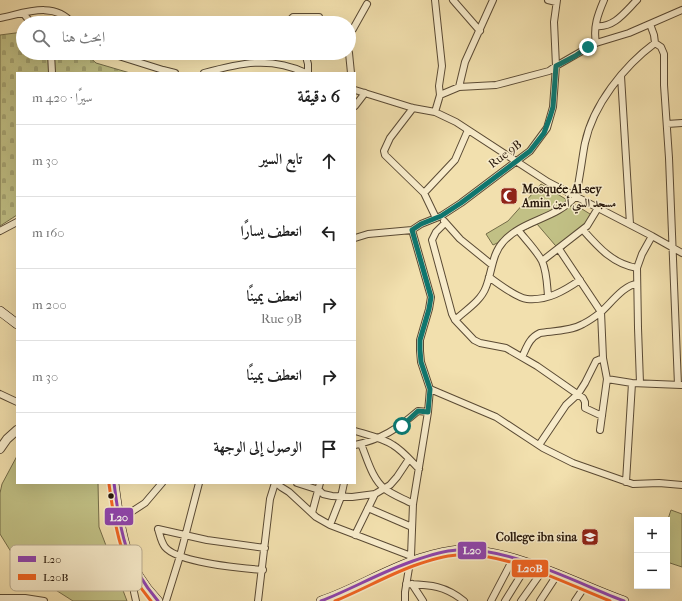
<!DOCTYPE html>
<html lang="ar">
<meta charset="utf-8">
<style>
:root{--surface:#fff;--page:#f2f2f2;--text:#222;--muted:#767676;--line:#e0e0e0}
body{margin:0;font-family:"IM FELL French Canon",Amiri,serif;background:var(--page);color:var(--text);direction:rtl}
.controls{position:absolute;right:12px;bottom:12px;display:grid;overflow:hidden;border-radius:0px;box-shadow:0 4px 16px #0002}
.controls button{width:36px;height:36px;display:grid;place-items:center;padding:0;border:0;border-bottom:1px solid var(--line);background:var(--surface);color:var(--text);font:20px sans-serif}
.stop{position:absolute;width:12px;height:12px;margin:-9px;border:3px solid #0f766e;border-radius:50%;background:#fff}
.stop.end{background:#0f766e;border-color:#fff;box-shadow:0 1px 4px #0008}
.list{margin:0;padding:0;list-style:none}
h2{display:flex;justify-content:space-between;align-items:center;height:52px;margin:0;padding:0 16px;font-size:17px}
h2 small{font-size:13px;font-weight:400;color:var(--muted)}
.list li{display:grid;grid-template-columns:26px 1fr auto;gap:12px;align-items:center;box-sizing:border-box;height:72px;padding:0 16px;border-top:1px solid var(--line)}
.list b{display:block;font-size:15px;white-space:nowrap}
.list p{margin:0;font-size:13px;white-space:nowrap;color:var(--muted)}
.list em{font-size:13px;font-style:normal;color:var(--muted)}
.icon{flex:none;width:22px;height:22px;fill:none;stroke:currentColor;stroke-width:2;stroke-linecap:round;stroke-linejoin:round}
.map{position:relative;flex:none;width:682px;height:601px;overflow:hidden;direction:ltr}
.search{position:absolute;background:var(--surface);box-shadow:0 4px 16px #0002;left:16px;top:16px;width:340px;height:44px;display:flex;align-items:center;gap:10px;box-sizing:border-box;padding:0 14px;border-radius:22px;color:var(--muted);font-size:15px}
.panel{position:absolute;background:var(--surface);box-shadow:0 4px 16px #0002;left:16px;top:72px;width:340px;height:412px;border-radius:0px;direction:rtl}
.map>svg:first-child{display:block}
.green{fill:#c1c085;stroke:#746c48}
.cemetery{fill:url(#cemetery-stones);stroke:#746c48}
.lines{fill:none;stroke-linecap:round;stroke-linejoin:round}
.minor-casing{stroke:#5a4a34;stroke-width:8}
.tertiary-casing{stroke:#5a4a34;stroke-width:10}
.secondary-casing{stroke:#28180b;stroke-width:10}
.minor{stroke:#f7ebca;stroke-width:6}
.tertiary{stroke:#f7ebca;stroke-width:8}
.secondary{stroke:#f7ebca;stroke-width:9}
.bus-1-casing{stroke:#f7ebca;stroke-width:6}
.bus-2-casing{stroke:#f7ebca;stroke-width:6}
.bus-1{stroke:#8e44ad;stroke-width:3}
.bus-2{stroke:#f26522;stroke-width:3}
.route{stroke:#0f766e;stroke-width:5}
.bus-dot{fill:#28180b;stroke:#f7ebca;stroke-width:1.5}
.labels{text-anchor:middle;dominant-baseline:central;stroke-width:3;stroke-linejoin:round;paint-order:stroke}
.street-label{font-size:12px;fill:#28180b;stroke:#f7ebca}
.poi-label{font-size:12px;font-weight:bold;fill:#28180b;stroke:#f7ebca;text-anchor:start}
.key{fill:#f7ebca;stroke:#b9ac91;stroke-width:1}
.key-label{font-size:11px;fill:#28180b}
.line-badge{stroke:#f7ebca;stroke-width:1.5}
.badge-label{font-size:11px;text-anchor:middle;font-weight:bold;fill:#fff}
</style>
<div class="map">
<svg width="682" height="601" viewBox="0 0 682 601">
<defs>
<pattern id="cemetery-stones" width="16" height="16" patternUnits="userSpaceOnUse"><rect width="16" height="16" fill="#c1c085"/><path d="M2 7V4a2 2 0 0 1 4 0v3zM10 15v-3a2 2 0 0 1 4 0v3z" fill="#a6a472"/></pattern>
</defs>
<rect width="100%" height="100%" fill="#f2e0ae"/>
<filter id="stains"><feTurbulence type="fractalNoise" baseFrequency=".005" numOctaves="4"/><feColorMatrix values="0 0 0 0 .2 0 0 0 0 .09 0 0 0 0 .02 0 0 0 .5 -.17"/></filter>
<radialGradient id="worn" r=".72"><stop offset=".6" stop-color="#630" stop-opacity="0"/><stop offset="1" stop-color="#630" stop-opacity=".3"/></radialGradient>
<path class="green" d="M541 184 595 217 561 252 537 224 493 245 486 234 508 221Z
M17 456V483H98L99 527 127 601H73L21 568 0 534V493L2 484Z
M671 510 682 514V567L667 562V522Z"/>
<path class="cemetery" d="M23 32V53H85L96 63 130 73H17V215L0 226V35Z"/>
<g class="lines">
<defs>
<path id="minor" d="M453 0 480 31
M548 0 556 2
M23 13 31 23
M0 18C22 14 54 0 72 23
M287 23 293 17H319
M596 26C614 28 625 12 637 0
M349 33 353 29 367 4
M596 43C593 27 598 14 604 0
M655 43 661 47 664 54V85L669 158 678 385
M51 53 52 73
M109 53 163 70 175 73
M305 53 308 64V73
M349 53 351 73
M204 73C240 63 270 56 306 73
M621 76 630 224
M459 87 465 62 493 0
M355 90 413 108 435 112 456 122 548 182 652 236 682 253
M440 95 459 87 496 85 549 71 556 66 596 43 629 33 682 10
M355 106 365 93
M413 108 390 138 384 151 385 155 424 193 436 218
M435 112 440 95 439 86 442 66 435 0
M667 124 682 123
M424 193 455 160 468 130
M444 221 460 239 492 265
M445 223 436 232 432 240 452 314 455 320 474 340 480 343 506 348 537 366 583 398 585 402V408L602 416
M518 230C526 240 536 250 542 261 547 272 547 285 548 296
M583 230C599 248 613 264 637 268
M0 231 17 222
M355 238 368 234 412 230 421 224 441 216 461 203 530 151 547 128 553 107 556 66 554 22 557 0
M559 249 601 312 603 358 607 379 600 430
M542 261 587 226 598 208
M489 277C497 283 518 298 527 299 547 301 564 291 580 280
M455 320C466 310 481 301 486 287 492 272 492 254 503 242 522 220 556 219 575 197 578 193 583 151 585 143 593 105 624 66 655 43L654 35 650 24
M522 357C527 347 529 338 540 333 553 331 571 331 583 324 589 321 596 316 601 312 610 304 625 284 637 284
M607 379 632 383 681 385
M640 383 638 328 637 268 642 254 652 236
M430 389 496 417 543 448 573 463 633 484 659 483 682 485
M0 394 17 402
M355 431C368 435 382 438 393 445 403 451 411 461 419 469
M361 444C367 458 372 479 385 489 393 495 404 499 413 504
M355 445C382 439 397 429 418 411L428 412
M539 445 566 405 578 394 585 383 596 361 603 358
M626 482 632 383
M276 483 281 487 289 492 316 517 330 525 411 556
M297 483 319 490 323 494 332 496 352 497 375 494 390 485 397 477 409 459
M368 508 412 527
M312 513 320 483
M119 520 145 503 162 483
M330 525 341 497 344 483
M158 529C160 535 161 542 165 547 178 563 241 568 263 570
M158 529 207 540 265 548
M355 535 375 494
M133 569 134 592 136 601
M406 584C430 585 444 585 464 601
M412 584 423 601
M0 598H25L44 601
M166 601 180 556 199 483
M258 601 270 499 275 483
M405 601V592L411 556 413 504 428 412 430 389 421 362 420 351V340L429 309 431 297 412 230
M491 601 513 559
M505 601 528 564
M521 601 543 570
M540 601 557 575
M575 601 585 586"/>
<path id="tertiary" d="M0 449 7 439 17 430"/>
<path id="secondary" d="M0 311 17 324
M114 483C120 529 124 566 158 601
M321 601C357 589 389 567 425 557 436 554 450 550 461 550 515 550 574 583 624 601"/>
</defs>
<use href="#minor" class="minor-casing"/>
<use href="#tertiary" class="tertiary-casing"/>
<use href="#secondary" class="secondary-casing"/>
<use href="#minor" class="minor"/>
<use href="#tertiary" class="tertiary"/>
<use href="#secondary" class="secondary"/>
<defs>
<path id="bus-1" d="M114 483C120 532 125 562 158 601
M321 601C352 589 381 572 413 561 427 556 442 551 457 550 508 546 577 583 624 601"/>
<path id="bus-2" d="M109 484C115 528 121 566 151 601
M335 601C362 590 386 576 413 566 427 561 442 556 457 555 505 551 566 584 610 601"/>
</defs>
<use href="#bus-1" class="bus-1-casing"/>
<use href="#bus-2" class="bus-2-casing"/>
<use href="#bus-1" class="bus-1"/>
<use href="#bus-2" class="bus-2"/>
</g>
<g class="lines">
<path class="route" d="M402 426 418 411 428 412 430 389 421 362 420 350V340L429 309 431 297 412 230 421 224 441 216 461 203 530 151 544 133 550 117 553 107 556 66 575 56 588 47"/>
</g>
<defs>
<symbol id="mosque-square" viewBox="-11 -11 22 22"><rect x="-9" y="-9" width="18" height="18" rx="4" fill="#8f2418" stroke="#f7ebca"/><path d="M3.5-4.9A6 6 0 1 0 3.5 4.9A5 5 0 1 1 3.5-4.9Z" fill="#fff"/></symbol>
<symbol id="school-square" viewBox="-11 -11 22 22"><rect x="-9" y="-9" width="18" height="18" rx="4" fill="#8f2418" stroke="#f7ebca"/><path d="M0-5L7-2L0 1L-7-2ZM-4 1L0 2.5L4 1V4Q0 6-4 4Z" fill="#fff"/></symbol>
</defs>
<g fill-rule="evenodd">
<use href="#mosque-square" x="499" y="186" width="20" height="20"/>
<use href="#school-square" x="580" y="527" width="20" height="20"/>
</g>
<circle class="bus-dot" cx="111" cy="496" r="3.5"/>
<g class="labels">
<g class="street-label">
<text transform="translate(505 154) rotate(-37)">Rue 9B</text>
</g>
<g class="poi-label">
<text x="522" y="189">Mosquée Al-sey<tspan x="522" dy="14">Amin مسجد السي أمين</tspan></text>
<text x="577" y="537" text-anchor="end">College ibn sina</text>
</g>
</g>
<rect x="10" y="545" width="132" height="46" rx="6" class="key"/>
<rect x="18" y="556" width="18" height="6" fill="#8e44ad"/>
<rect x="18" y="574" width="18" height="6" fill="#f26522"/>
<g class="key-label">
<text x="43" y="563">L20</text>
<text x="43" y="581">L20B</text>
</g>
<g class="line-badge">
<rect x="104" y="507" width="30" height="19" rx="4" fill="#8e44ad"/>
<rect x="457" y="541" width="30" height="19" rx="4" fill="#8e44ad"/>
<rect x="511" y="559" width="38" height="19" rx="4" fill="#f26522"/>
</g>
<g class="badge-label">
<text x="119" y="521">L20</text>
<text x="472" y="554">L20</text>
<text x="530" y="572">L20B</text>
</g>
<rect width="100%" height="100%" filter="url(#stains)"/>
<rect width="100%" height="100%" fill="url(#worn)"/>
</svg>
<div class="controls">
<button>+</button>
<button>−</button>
</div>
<div class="stop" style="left:402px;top:426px"></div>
<div class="stop end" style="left:588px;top:47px"></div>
<div class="search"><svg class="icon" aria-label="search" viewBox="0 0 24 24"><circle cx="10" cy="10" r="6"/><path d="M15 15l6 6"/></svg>ابحث هنا</div>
<section class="panel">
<h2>6 دقيقة<small>سيرًا · 420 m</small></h2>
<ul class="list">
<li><svg class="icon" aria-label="ahead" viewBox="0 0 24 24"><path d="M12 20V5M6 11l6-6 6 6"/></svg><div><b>تابع السير</b></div><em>30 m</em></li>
<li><svg class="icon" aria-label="left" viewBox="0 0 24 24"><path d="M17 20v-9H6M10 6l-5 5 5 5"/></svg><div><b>انعطف يسارًا</b></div><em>160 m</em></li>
<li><svg class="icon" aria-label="right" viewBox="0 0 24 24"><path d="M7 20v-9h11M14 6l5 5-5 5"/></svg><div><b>انعطف يمينًا</b><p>Rue 9B</p></div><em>200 m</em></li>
<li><svg class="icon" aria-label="right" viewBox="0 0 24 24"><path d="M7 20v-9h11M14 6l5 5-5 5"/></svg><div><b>انعطف يمينًا</b></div><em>30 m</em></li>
<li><svg class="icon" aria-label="arrive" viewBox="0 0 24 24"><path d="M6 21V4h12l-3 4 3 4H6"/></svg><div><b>الوصول إلى الوجهة</b></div></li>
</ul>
</section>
</div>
